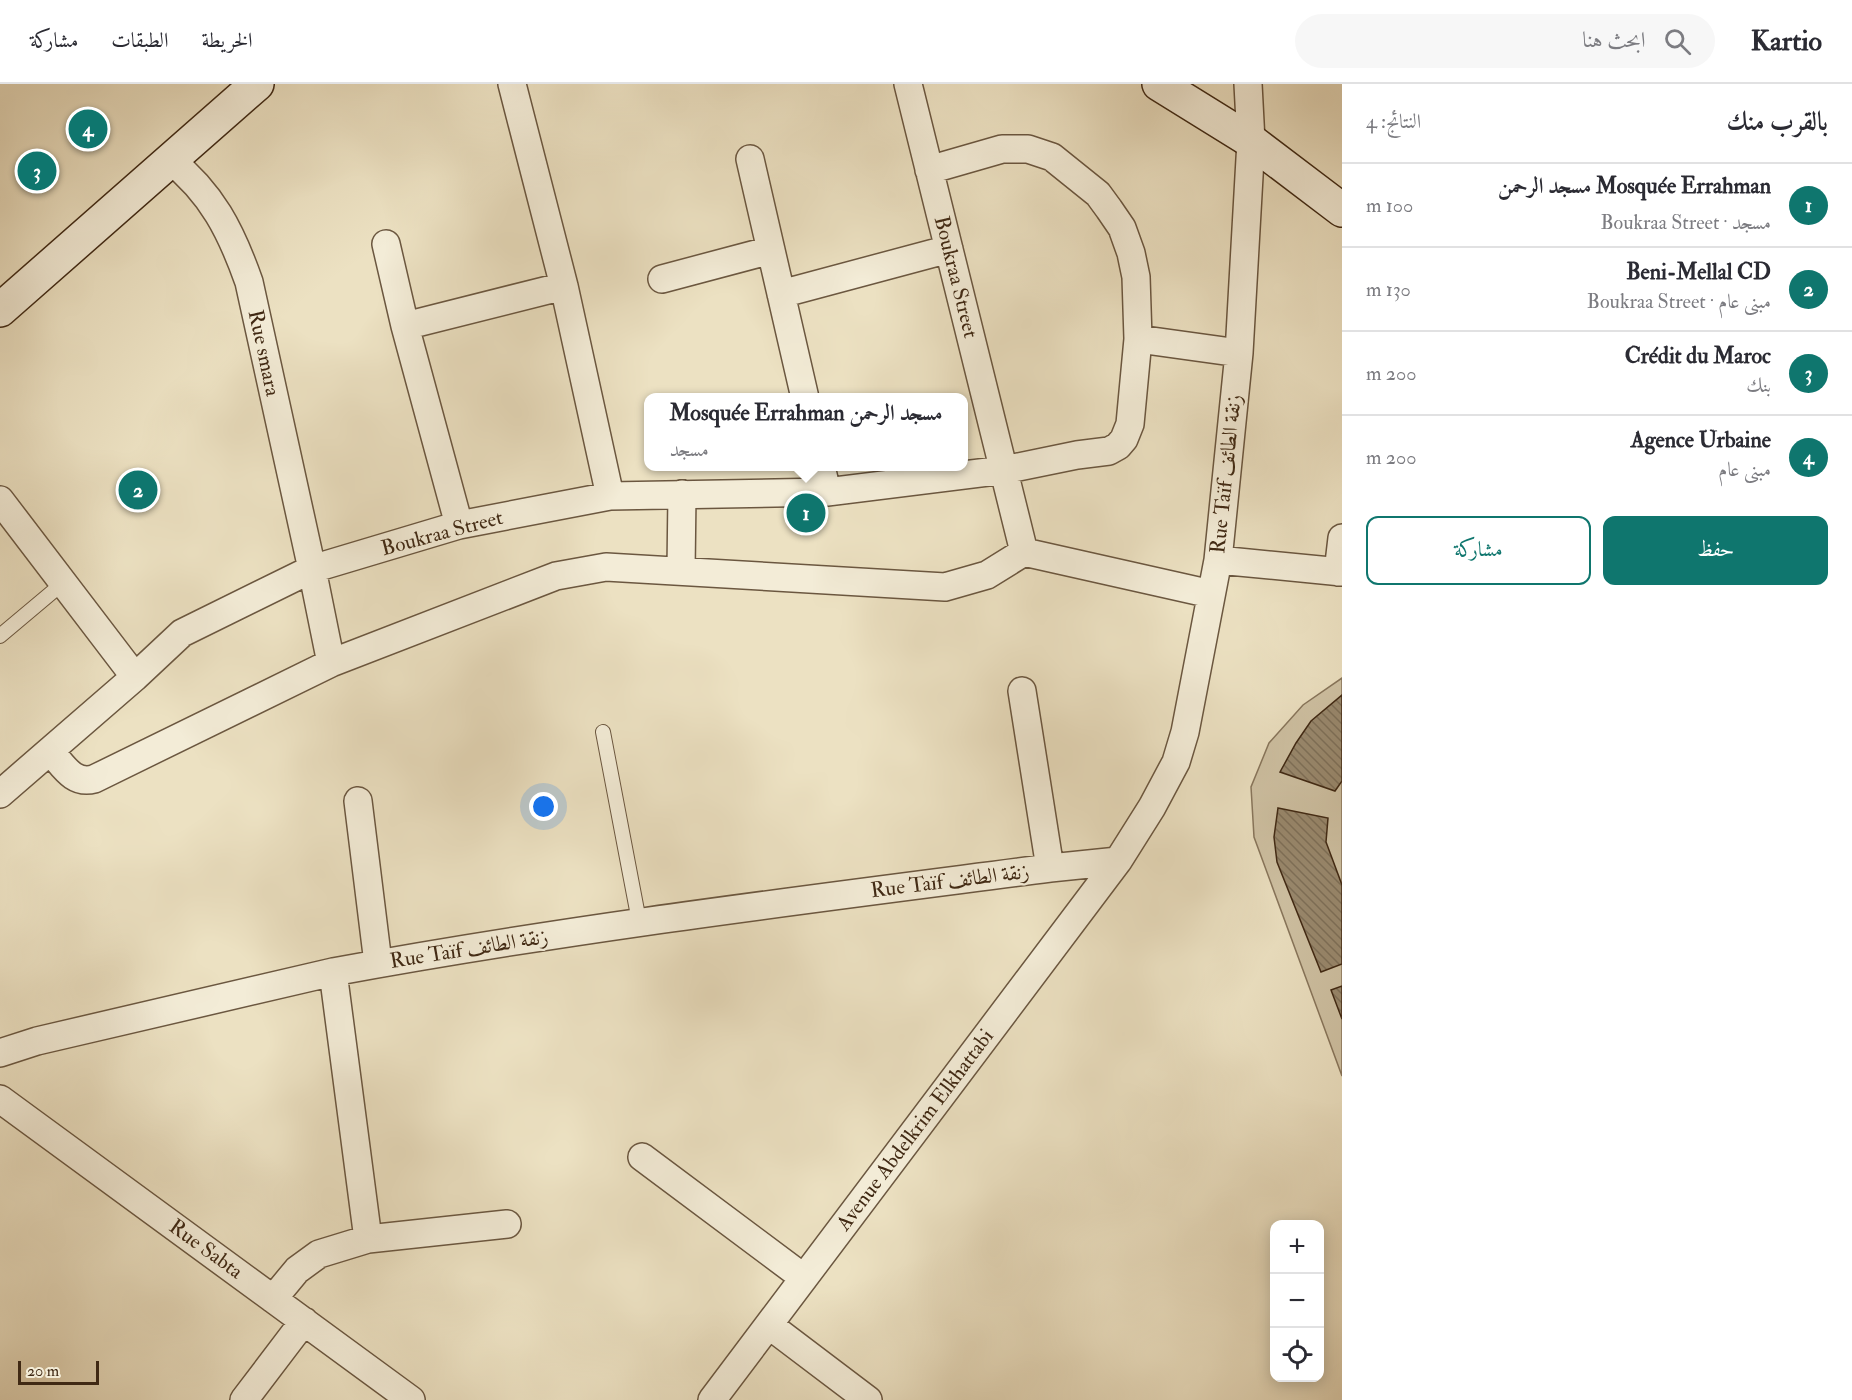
<!DOCTYPE html>
<html lang="ar">
<meta charset="utf-8">
<style>
:root{--surface:#fff;--page:#f7f7f7;--text:#2b2b33;--muted:#7c7c81;--line:#e1e1e2;--accent:#0f766e}
body{margin:0;font-family:"IM FELL Double Pica",Amiri,serif;background:var(--page);color:var(--text);direction:rtl}
.controls{position:absolute;right:18px;bottom:18px;display:grid;overflow:hidden;border-radius:12px;box-shadow:0 3px 15px #0003}
.controls button{width:54px;height:54px;display:grid;place-items:center;padding:0;border:0;border-bottom:2px solid var(--line);background:var(--surface);color:var(--text);font:30px sans-serif}
.scale{position:absolute;left:18px;bottom:15px;width:81px;box-sizing:border-box;padding-left:6px;border:3px solid #402914;border-top:0;font-size:16px;line-height:21px;white-space:nowrap;color:#402914;-webkit-text-stroke:4px #f3ecd7;paint-order:stroke}
.you{position:absolute;left:544px;top:723px;width:21px;height:21px;margin:-15px;border:4px solid #fff;border-radius:50%;background:#1a73e8;box-shadow:0 0 0 9px #1a73e833}
.badge{display:grid;place-items:center;width:39px;height:39px;border-radius:50%;background:var(--accent);color:#fff;font-size:20px;font-weight:700}
.pin{position:absolute;translate:-50% -50%;border:3px solid #fff;box-shadow:0 2px 6px #0006}
.popup{position:absolute;left:644px;top:309px;width:324px;height:78px;box-sizing:border-box;display:grid;place-content:center;border-radius:12px;background:var(--surface);filter:drop-shadow(0 2px 4px #0005);font-size:20px;white-space:nowrap;color:var(--muted)}
.popup b{font-size:22px;color:var(--text)}
.popup::after{content:'';position:absolute;left:50%;top:100%;margin-left:-12px;border:12px solid transparent;border-top-color:var(--surface)}
.list{margin:0;padding:0;list-style:none}
h2{display:flex;justify-content:space-between;align-items:center;height:78px;margin:0;padding:0 24px;font-size:26px}
h2 small{font-size:20px;font-weight:400;color:var(--muted)}
.list li{display:grid;grid-template-columns:39px 1fr auto;gap:18px;align-items:center;box-sizing:border-box;height:84px;padding:0 24px;border-top:2px solid var(--line)}
.list b{display:block;font-size:22px;white-space:nowrap}
.list p{margin:0;font-size:20px;white-space:nowrap;color:var(--muted)}
.list em{font-size:20px;font-style:normal;color:var(--muted)}
.actions{display:flex;gap:12px;padding:18px 24px}
.actions a{flex:1;padding:14px 0;border:2px solid var(--accent);border-radius:12px;text-align:center;font-size:21px;color:var(--accent)}
.actions .main{background:var(--accent);color:#fff}
.icon{flex:none;width:33px;height:33px;fill:none;stroke:currentColor;stroke-width:2;stroke-linecap:round;stroke-linejoin:round}
.map{position:relative;flex:none;width:1342px;height:1316px;overflow:hidden;direction:ltr}
header{display:flex;align-items:center;gap:36px;box-sizing:border-box;height:84px;padding:0 30px;background:var(--surface);border-bottom:2px solid var(--line)}
header strong{font-size:28px}
nav{display:flex;gap:33px;margin-inline-start:auto;font-size:21px}
.search{width:420px;height:54px;background:var(--page);display:flex;align-items:center;gap:15px;box-sizing:border-box;padding:0 21px;border-radius:33px;color:var(--muted);font-size:22px}
main{display:flex}
aside{flex:1;background:var(--surface)}
.map>svg:first-child{display:block}
.pitch{fill:#cfc2a4;stroke:#88765c;stroke-width:1.5}
.building{fill:url(#building-back-hatch);stroke:#402914;stroke-width:1.5}
.lines{fill:none;stroke-linecap:round;stroke-linejoin:round}
.lane-casing{stroke:#6b5740;stroke-width:16}
.street-casing{stroke:#6b5740;stroke-width:30}
.secondary-casing{stroke:#402914;stroke-width:36}
.lane{stroke:#f3ecd7;stroke-width:14}
.street{stroke:#f3ecd7;stroke-width:27}
.secondary{stroke:#f3ecd7;stroke-width:33}
.labels{text-anchor:middle;dominant-baseline:central;stroke-width:4.5;stroke-linejoin:round;paint-order:stroke}
.street-label{font-size:21px;fill:#402914;stroke:#f3ecd7}
</style>
<header>
<strong>Kartio</strong>
<div class="search"><svg class="icon" aria-label="search" viewBox="0 0 24 24"><circle cx="10" cy="10" r="6"/><path d="M15 15l6 6"/></svg>ابحث هنا</div>
<nav><a>الخريطة</a><a>الطبقات</a><a>مشاركة</a></nav>
</header>
<main>
<aside>
<h2>بالقرب منك<small>النتائج: 4</small></h2>
<ul class="list">
<li><span class="badge">1</span><div><b>Mosquée Errahman مسجد الرحمن</b><p>مسجد · Boukraa Street</p></div><em>100 m</em></li>
<li><span class="badge">2</span><div><b>Beni-Mellal CD</b><p>مبنى عام · Boukraa Street</p></div><em>130 m</em></li>
<li><span class="badge">3</span><div><b>Crédit du Maroc</b><p>بنك</p></div><em>200 m</em></li>
<li><span class="badge">4</span><div><b>Agence Urbaine</b><p>مبنى عام</p></div><em>200 m</em></li>
</ul>
<div class="actions"><a class="main">حفظ</a><a>مشاركة</a></div>
</aside>
<div class="map">
<svg width="1342" height="1316" viewBox="0 0 1342 1316">
<defs>
<pattern id="building-back-hatch" width="6" height="6" patternUnits="userSpaceOnUse" patternTransform="scale(1.5)"><rect width="6" height="6" fill="#99896e"/><path d="M-1 5l2 2M0 0l6 6M5-1l2 2" fill="none" stroke="#7e7059"/></pattern>
</defs>
<rect width="100%" height="100%" fill="#ece1c2"/>
<filter id="stains"><feTurbulence type="fractalNoise" baseFrequency=".00333" numOctaves="4"/><feColorMatrix values="0 0 0 0 .2 0 0 0 0 .09 0 0 0 0 .02 0 0 0 .5 -.17"/></filter>
<radialGradient id="worn" r=".72"><stop offset=".6" stop-color="#630" stop-opacity="0"/><stop offset="1" stop-color="#630" stop-opacity=".3"/></radialGradient>
<path class="pitch" d="M1342 594V992L1254 753 1251 703 1269 659 1303 621Z"/>
<path class="building" d="M1342 611V697L1335 707 1280 688 1296 659 1311 637Z
M1278 724 1328 734 1326 758 1342 801V880L1321 888 1277 778 1274 753Z
M1342 902V935L1331 906Z"/>
<g class="lines">
<defs>
<path id="lane" d="M0 552 63 499
M603 648 639 837"/>
<path id="street" d="M512 0 564 202 610 412
M908 0 1024 468
M169 75C212 109 231 147 249 198L312 485 331 579
M750 75 805 314
M386 160 405 242 459 441
M662 195 771 166
M781 210 949 165
M405 242 564 202
M1138 255 1239 269
M821 382 827 408
M0 416 135 593 182 549 312 485 459 441 610 412 827 408 1004 386 1077 371 1109 367 1118 362 1124 355 1130 340 1138 255 1136 193 1131 169 1122 144 1109 125 1098 110 1052 73 1028 65H1002L929 86
M1218 476 1342 488
M681 487 682 410
M1338 488 1342 454
M1022 607 1050 784
M50 667C63 681 73 701 94 695L331 579 556 492 606 483 945 503 987 491 1024 468 1211 510
M0 710 135 593
M358 717 378 879
M333 888 368 1155
M0 969 37 957 333 888C571 844 811 815 1050 784L1118 777 1152 723 1176 678 1185 648 1218 476 1239 269 1251 57 1248 0
M0 1015 411 1316
M642 1073 804 1194
M273 1215 297 1186 319 1170 368 1155 507 1140
M769 1241 868 1316
M244 1316 304 1237
M712 1316 1118 777"/>
<path id="secondary" d="M1159 0 1251 57 1342 126
M0 226 257 0"/>
</defs>
<use href="#lane" class="lane-casing"/>
<use href="#street" class="street-casing"/>
<use href="#secondary" class="secondary-casing"/>
<use href="#lane" class="lane"/>
<use href="#street" class="street"/>
<use href="#secondary" class="secondary"/>
</g>
<g class="labels">
<g class="street-label">
<text transform="translate(956 193) rotate(76)">Boukraa Street</text>
<text transform="translate(264 269) rotate(78)">Rue smara</text>
<text transform="translate(1226 390) rotate(-84)">Rue Taïf زنقة الطائف</text>
<text transform="translate(442 449) rotate(-15)">Boukraa Street</text>
<text transform="translate(950 797) rotate(-7)">Rue Taïf زنقة الطائف</text>
<text transform="translate(469 865) rotate(-9)">Rue Taïf زنقة الطائف</text>
<text transform="translate(915 1046) rotate(-53)">Avenue Abdelkrim Elkhattabi</text>
<text transform="translate(206 1165) rotate(36)">Rue Sabta</text>
</g>
</g>
<rect width="100%" height="100%" filter="url(#stains)"/>
<rect width="100%" height="100%" fill="url(#worn)"/>
</svg>
<div class="controls">
<button>+</button>
<button>−</button>
<button><svg class="icon" aria-label="locate" viewBox="0 0 24 24"><circle cx="12" cy="12" r="6"/><path d="M12 2v4M12 18v4M2 12h4M18 12h4"/></svg></button>
</div>
<div class="scale">20 m</div>
<div class="you"></div>
<div class="pin badge" style="left:806px;top:429px">1</div>
<div class="popup"><b>Mosquée Errahman مسجد الرحمن</b>مسجد</div>
<div class="pin badge" style="left:138px;top:406px">2</div>
<div class="pin badge" style="left:37px;top:87px">3</div>
<div class="pin badge" style="left:88px;top:45px">4</div>
</div>
</main>
